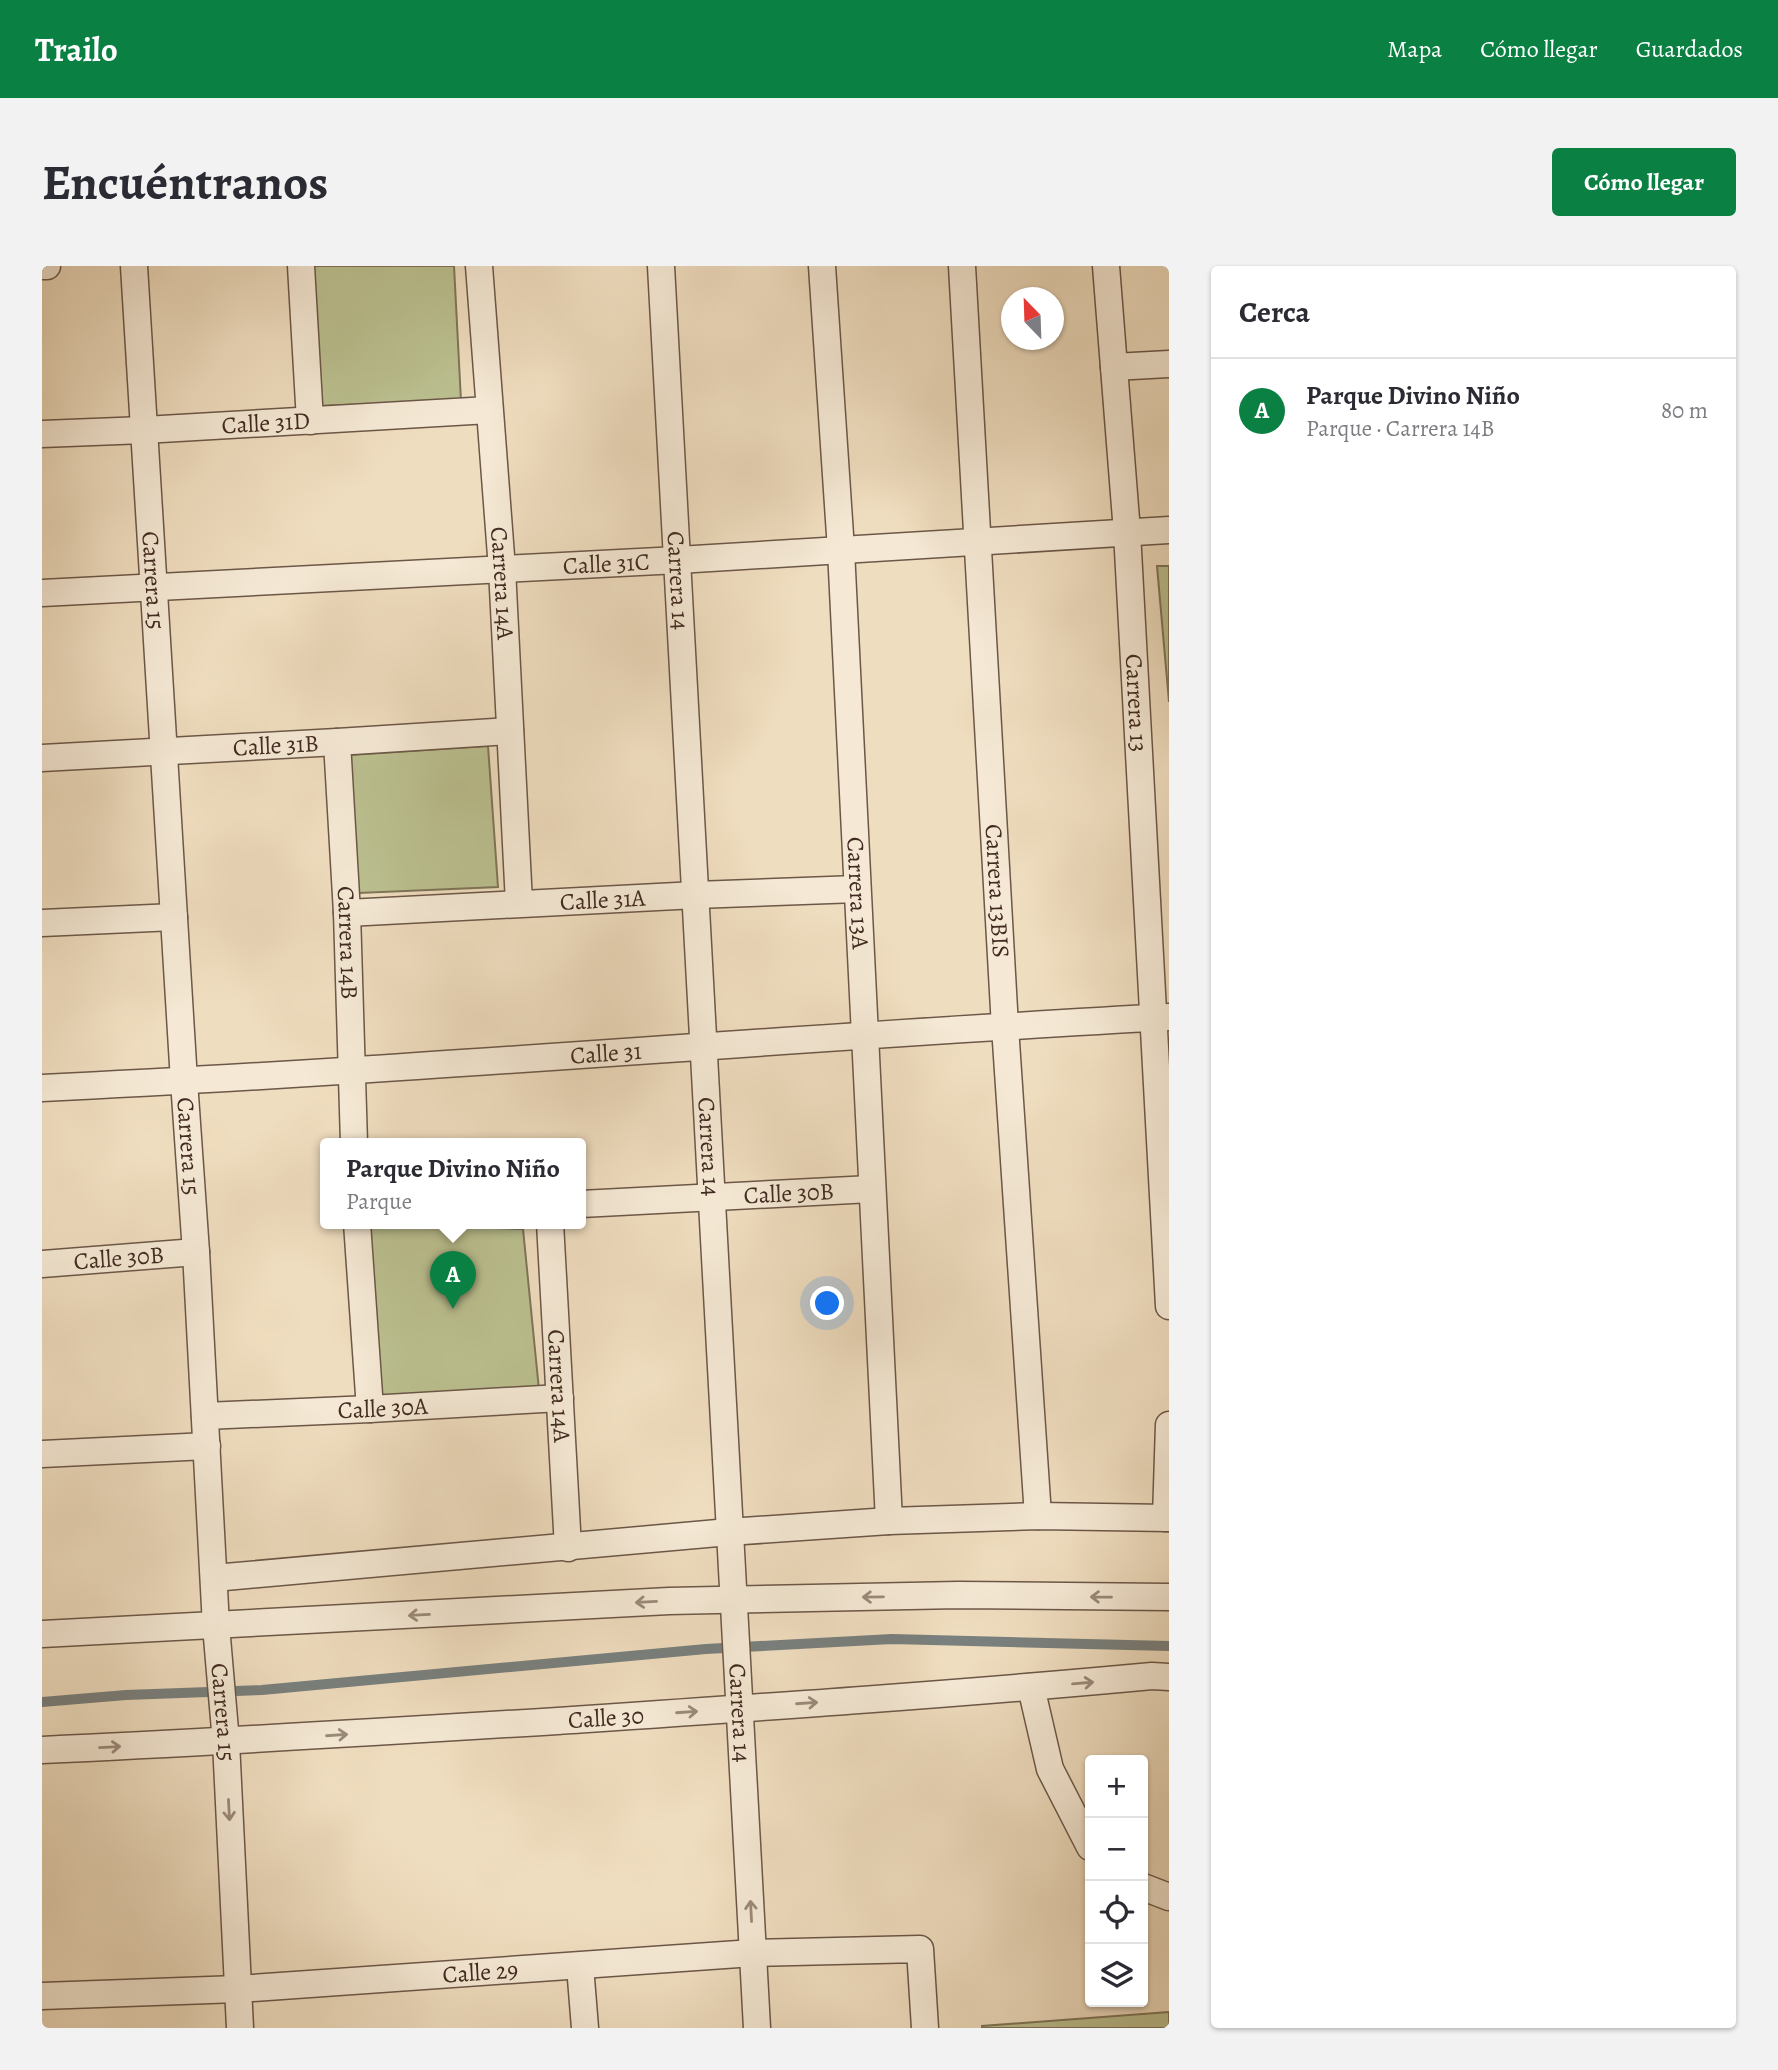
<!DOCTYPE html>
<html lang="es">
<meta charset="utf-8">
<style>
:root{--surface:#fff;--page:#f2f2f3;--text:#2b2b33;--muted:#7c7c81;--line:#e1e1e2;--accent:#0b8043}
body{margin:0;font-family:Alegreya,serif;background:var(--page);color:var(--text)}
.controls{position:absolute;right:21px;bottom:21px;display:grid;overflow:hidden;border-radius:7px;box-shadow:0 2px 5px #0004}
.controls button{width:63px;height:63px;display:grid;place-items:center;padding:0;border:0;border-bottom:2px solid var(--line);background:var(--surface);color:var(--text);font:35px sans-serif}
.compass{position:absolute;left:959px;top:21px;width:63px;height:63px;border-radius:50%;background:var(--surface);box-shadow:0 2px 5px #0004;rotate:337deg}
.you{position:absolute;left:786px;top:1038px;width:24px;height:24px;margin:-18px;border:5px solid #fff;border-radius:50%;background:#1a73e8;box-shadow:0 0 0 10px #1a73e833}
.badge{display:grid;place-items:center;width:46px;height:46px;border-radius:50%;background:var(--accent);color:#fff;font-size:23px;font-weight:700}
.pin{position:absolute;translate:-50% -58px;filter:drop-shadow(0 2px 4px #0008)}
.pin::after{content:'';position:absolute;top:37px;width:24px;height:21px;background:inherit;clip-path:polygon(0 0,100% 0,50% 100%)}
.popup{position:absolute;left:278px;top:872px;width:266px;height:91px;box-sizing:border-box;display:grid;place-content:center;border-radius:7px;background:var(--surface);filter:drop-shadow(0 2px 5px #0005);font-size:23px;white-space:nowrap;color:var(--muted)}
.popup b{font-size:26px;color:var(--text)}
.popup::after{content:'';position:absolute;left:50%;top:100%;margin-left:-14px;border:14px solid transparent;border-top-color:var(--surface)}
.list{margin:0;padding:0;list-style:none}
h2{display:flex;justify-content:space-between;align-items:center;height:91px;margin:0;padding:0 28px;font-size:30px}
h2 small{font-size:23px;font-weight:400;color:var(--muted)}
.list li{display:grid;grid-template-columns:46px 1fr auto;gap:21px;align-items:center;box-sizing:border-box;height:105px;padding:0 28px;border-top:2px solid var(--line)}
.list b{display:block;font-size:26px;white-space:nowrap}
.list p{margin:0;font-size:23px;white-space:nowrap;color:var(--muted)}
.list em{font-size:23px;font-style:normal;color:var(--muted)}
.icon{flex:none;width:38px;height:38px;fill:none;stroke:currentColor;stroke-width:2;stroke-linecap:round;stroke-linejoin:round}
.map{position:relative;flex:none;width:1127px;height:1762px;overflow:hidden;border-radius:7px}
header{display:flex;align-items:center;gap:42px;box-sizing:border-box;height:98px;padding:0 35px;background:var(--accent);color:#fff}
header strong{font-size:33px}
nav{display:flex;gap:38px;margin-inline-start:auto;font-size:24px}
.intro{display:flex;align-items:center;justify-content:space-between;box-sizing:border-box;height:168px;padding:0 42px}
h1{margin:0;font-size:49px}
.button{padding:18px 32px;border-radius:7px;background:var(--accent);color:#fff;font-size:24px;font-weight:700}
main{display:flex;gap:42px;padding:0 42px}
aside{flex:1;background:var(--surface);border-radius:7px;box-shadow:0 2px 5px #0004}
.map>svg:first-child{display:block}
.green{fill:#bbc090;stroke:#7e7558;stroke-width:2}
.lines{fill:none;stroke-linecap:round;stroke-linejoin:round}
.stream{stroke:#79807e;stroke-width:10}
.minor-casing{stroke:#6c5748;stroke-width:29}
.minor{stroke:#f5e9d5;stroke-width:26}
.oneway{stroke:#9b8a7b}
.labels{text-anchor:middle;dominant-baseline:central;stroke-width:6;stroke-linejoin:round;paint-order:stroke}
.street-label{font-size:24px;fill:#412a21;stroke:#f5e9d5}
</style>
<header>
<strong>Trailo</strong>
<nav><a>Mapa</a><a>Cómo llegar</a><a>Guardados</a></nav>
</header>
<div class="intro"><h1>Encuéntranos</h1><a class="button">Cómo llegar</a></div>
<main>
<div class="map">
<svg width="1127" height="1762" viewBox="0 0 1127 1762">
<rect width="100%" height="100%" fill="#efddbf"/>
<filter id="stains"><feTurbulence type="fractalNoise" baseFrequency=".00286" numOctaves="4"/><feColorMatrix values="0 0 0 0 .2 0 0 0 0 .09 0 0 0 0 .02 0 0 0 .5 -.17"/></filter>
<radialGradient id="worn" r=".72"><stop offset=".6" stop-color="#630" stop-opacity="0"/><stop offset="1" stop-color="#630" stop-opacity=".3"/></radialGradient>
<path class="green" d="M271 0H412L419 135 276 140Z
M1115 300H1127V436Z
M446 480 456 621 317 627 307 489Z
M327 958 481 963 497 1124 339 1132Z
M1127 1746V1762H940V1760Z"/>
<g class="lines">
<path class="stream" d="M0 1436 84 1429 220 1424 664 1383 850 1373 1127 1380"/>
<defs>
<g id="minor">
<path d="M0 0H5"/>
<path id="s1" d="M92 0 142 815 154 986 174 1360 184 1476 198 1762"/>
<path d="M259 0 268 155"/>
<path id="s2" d="M437 0 460 303 477 637"/>
<path id="s3" d="M619 0 715 1762"/>
<path id="s4" d="M780 0 799 284 847 1255"/>
<path id="s5" d="M920 0 963 761 996 1250"/>
<path id="s6" d="M1064 0 1085 266 1127 1040"/>
<path d="M1072 101 1127 98"/>
<path id="s7" d="M0 168 102 164 447 144"/>
<path id="s8" d="M0 327 636 294 1127 264"/>
<path id="s9" d="M295 476 305 647 312 877"/>
<path id="s10" d="M0 492 295 476 468 465"/>
<path id="s11" d="M305 647 654 629 815 623"/>
<path d="M0 657 132 651"/>
<path id="s12" d="M0 822C376 804 751 771 1127 751"/>
<path id="s13" d="M539 938 829 923"/>
<path d="M315 957 328 1143"/>
<path id="s14" d="M508 957 526 1282"/>
<path id="s15" d="M0 998 154 986"/>
<path id="s16" d="M163 1150 328 1143 518 1132"/>
<path d="M0 1188 165 1180"/>
<path d="M1124 1252 1127 1159"/>
<path d="M172 1312 687 1266 847 1255 996 1250 1127 1252"/>
<path d="M0 1368 627 1335 916 1329 1127 1331"/>
<path d="M989 1421 1008 1503 1048 1581"/>
<path id="s17" d="M0 1484C177 1476 353 1465 530 1454 723 1441 917 1428 1110 1410L1127 1411"/>
<path d="M1101 1621 1127 1631"/>
<path d="M538 1700 543 1762"/>
<path id="s18" d="M0 1730 196 1723 711 1687 878 1683 883 1762"/>
</g>
</defs>
<use href="#minor" class="minor-casing"/>
<use href="#minor" class="minor"/>
</g>
<defs><path id="oneway-shaft" d="M-6 0H5M1.5-3L5.5 0L1.5 3" fill="none" stroke-width="1.6" stroke-linecap="round" stroke-linejoin="round" transform="scale(1.75)"/></defs>
<g class="oneway">
<use href="#oneway-shaft" transform="translate(831 1331) rotate(179)"/>
<use href="#oneway-shaft" transform="translate(1059 1331) rotate(-179)"/>
<use href="#oneway-shaft" transform="translate(604 1336) rotate(177)"/>
<use href="#oneway-shaft" transform="translate(377 1349) rotate(177)"/>
<use href="#oneway-shaft" transform="translate(1041 1417) rotate(-5)"/>
<use href="#oneway-shaft" transform="translate(765 1437) rotate(-4)"/>
<use href="#oneway-shaft" transform="translate(645 1446) rotate(-4)"/>
<use href="#oneway-shaft" transform="translate(295 1469) rotate(-4)"/>
<use href="#oneway-shaft" transform="translate(68 1481) rotate(-3)"/>
<use href="#oneway-shaft" transform="translate(187 1544) rotate(87)"/>
<use href="#oneway-shaft" transform="translate(709 1645) rotate(-93)"/>
</g>
<g class="labels">
<g class="street-label">
<text stroke="none"><textPath href="#s7" startOffset="224">Calle 31D</textPath></text>
<text stroke="none"><textPath href="#s8" startOffset="565">Calle 31C</textPath></text>
<text stroke="none"><textPath href="#s1" startOffset="315">Carrera 15</textPath></text>
<text stroke="none"><textPath href="#s3" startOffset="315">Carrera 14</textPath></text>
<text stroke="none"><textPath href="#s2" startOffset="318">Carrera 14A</textPath></text>
<text stroke="none"><textPath href="#s6" startOffset="438">Carrera 13</textPath></text>
<text stroke="none"><textPath href="#s10" startOffset="234">Calle 31B</textPath></text>
<text stroke="none"><textPath href="#s5" startOffset="626">Carrera 13BIS</textPath></text>
<text stroke="none"><textPath href="#s4" startOffset="628">Carrera 13A</textPath></text>
<text stroke="none"><textPath href="#s11" startOffset="256">Calle 31A</textPath></text>
<text stroke="none"><textPath href="#s9" startOffset="201">Carrera 14B</textPath></text>
<text stroke="none"><textPath href="#s12" startOffset="565">Calle 31</textPath></text>
<text stroke="none"><textPath href="#s1" startOffset="882">Carrera 15</textPath></text>
<text stroke="none"><textPath href="#s3" startOffset="882">Carrera 14</textPath></text>
<text stroke="none"><textPath href="#s13" startOffset="208">Calle 30B</textPath></text>
<text stroke="none"><textPath href="#s15" startOffset="77">Calle 30B</textPath></text>
<text stroke="none"><textPath href="#s14" startOffset="163">Carrera 14A</textPath></text>
<text stroke="none"><textPath href="#s16" startOffset="178">Calle 30A</textPath></text>
<text stroke="none"><textPath href="#s1" startOffset="1449">Carrera 15</textPath></text>
<text stroke="none"><textPath href="#s3" startOffset="1449">Carrera 14</textPath></text>
<text stroke="none"><textPath href="#s17" startOffset="565">Calle 30</textPath></text>
<text stroke="none"><textPath href="#s18" startOffset="439">Calle 29</textPath></text>
</g>
</g>
<rect width="100%" height="100%" filter="url(#stains)"/>
<rect width="100%" height="100%" fill="url(#worn)"/>
</svg>
<div class="controls">
<button>+</button>
<button>−</button>
<button><svg class="icon" aria-label="locate" viewBox="0 0 24 24"><circle cx="12" cy="12" r="6"/><path d="M12 2v4M12 18v4M2 12h4M18 12h4"/></svg></button>
<button><svg class="icon" aria-label="layers" viewBox="0 0 24 24"><path d="M12 4l9 5-9 5-9-5zM3 14l9 5 9-5"/></svg></button>
</div>
<svg class="compass" viewBox="-18 -18 36 36"><path d="M0-13l5 13h-10z" fill="#e53935"/><path d="M0 13l5-13h-10z" fill="#7c7c81"/></svg>
<div class="you"></div>
<div class="pin badge" style="left:411px;top:1043px">A</div>
<div class="popup"><b>Parque Divino Niño</b>Parque</div>
</div>
<aside>
<h2>Cerca<small></small></h2>
<ul class="list">
<li><span class="badge">A</span><div><b>Parque Divino Niño</b><p>Parque · Carrera 14B</p></div><em>80 m</em></li>
</ul>
</aside>
</main>
